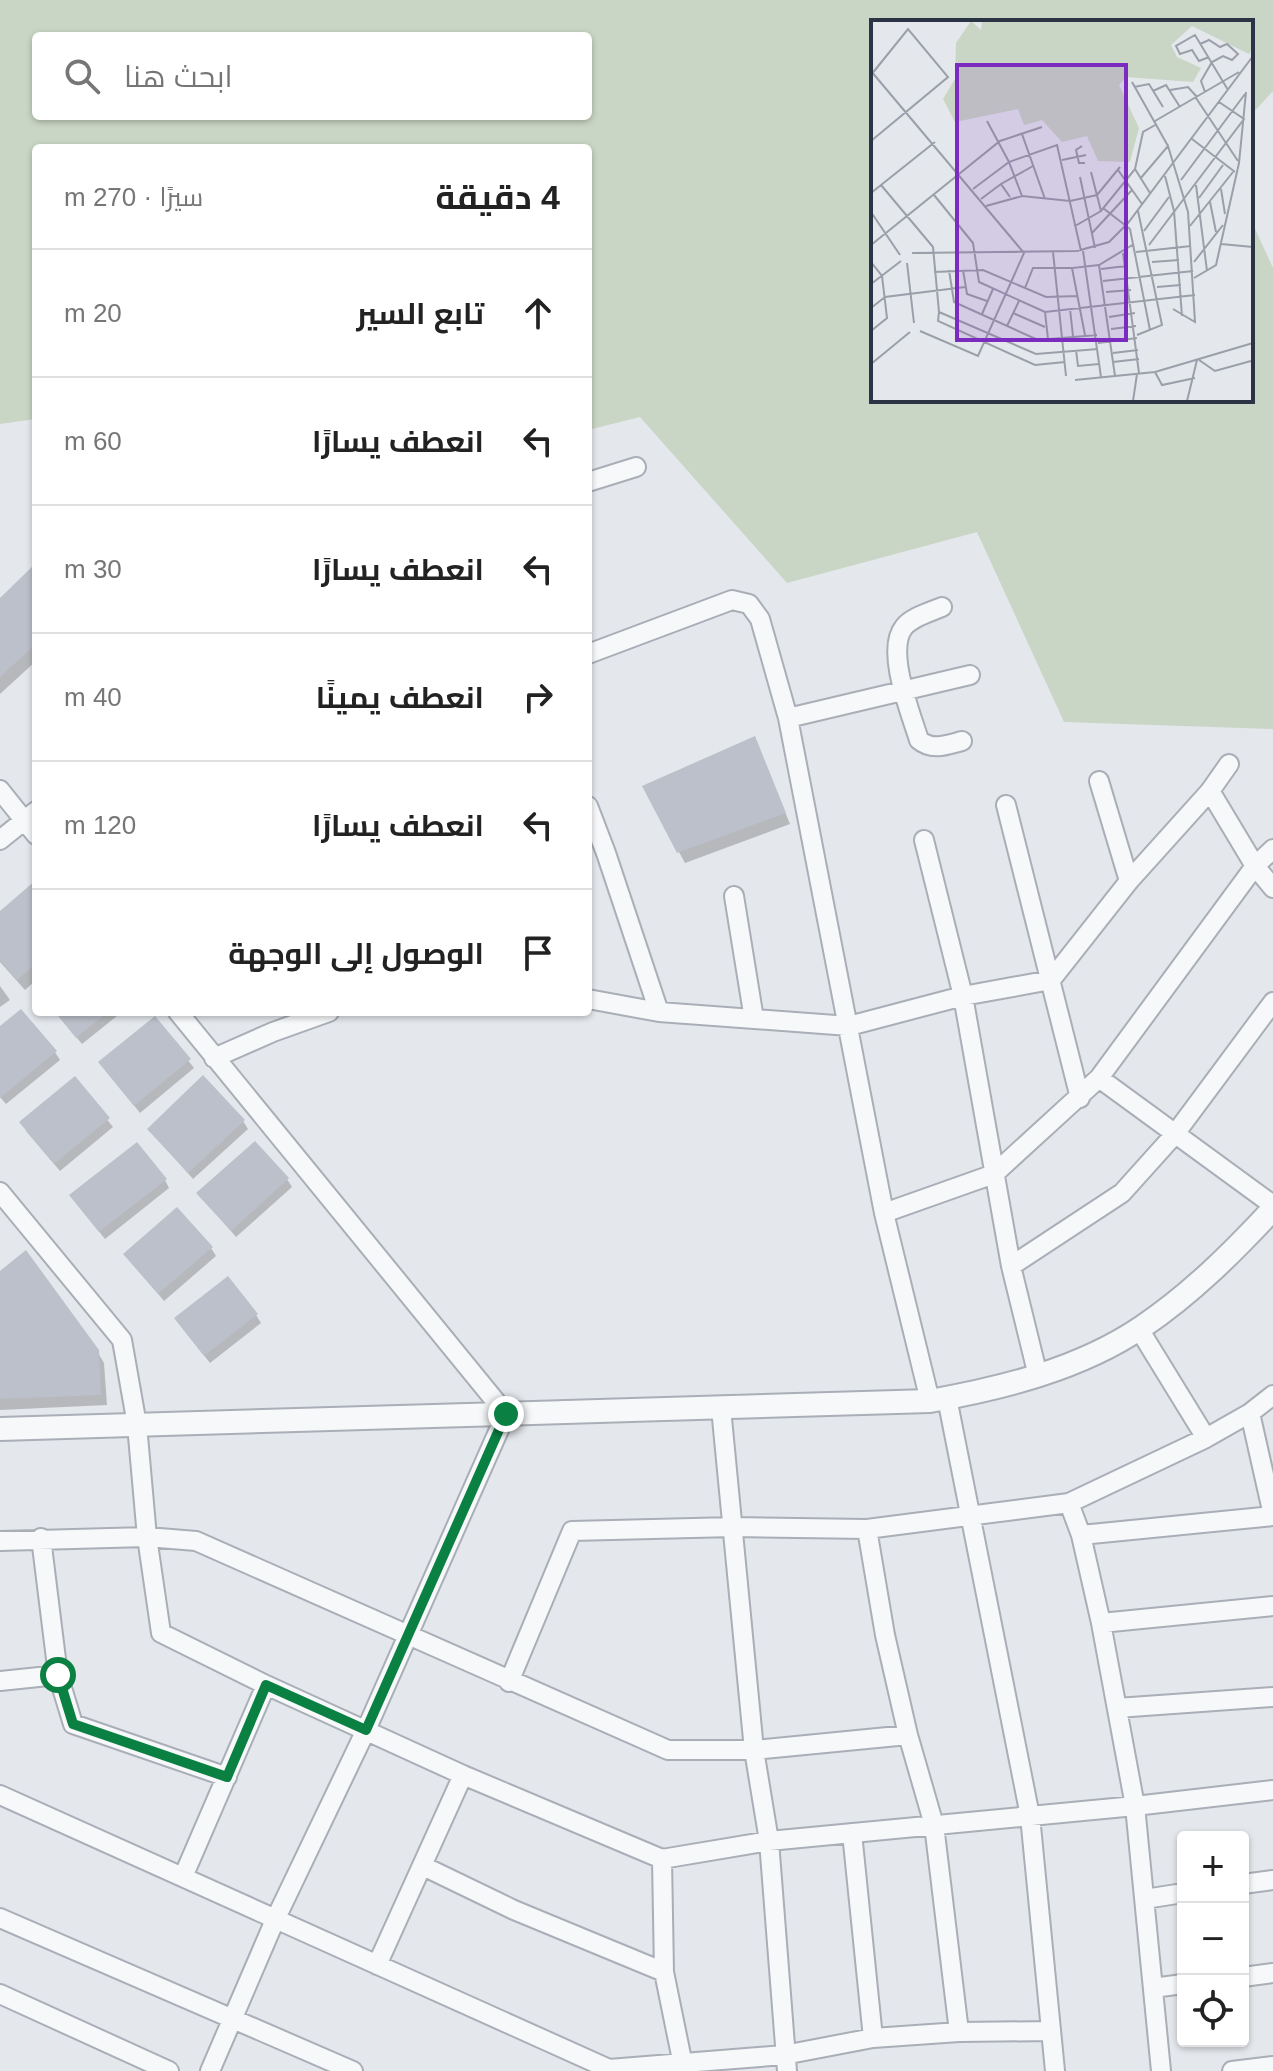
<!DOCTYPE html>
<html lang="ar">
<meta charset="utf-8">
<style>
:root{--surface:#fff;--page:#f6f6f6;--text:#222;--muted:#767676;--line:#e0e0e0}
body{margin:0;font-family:Arial,Cairo,sans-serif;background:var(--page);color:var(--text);direction:rtl}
.controls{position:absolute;right:24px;bottom:24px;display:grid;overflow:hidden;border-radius:8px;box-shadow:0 2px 6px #0004}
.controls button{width:72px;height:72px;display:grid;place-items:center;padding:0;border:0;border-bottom:2px solid var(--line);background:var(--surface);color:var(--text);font:40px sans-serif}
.stop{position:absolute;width:24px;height:24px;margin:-18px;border:6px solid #0b8043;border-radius:50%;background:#fff}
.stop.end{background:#0b8043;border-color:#fff;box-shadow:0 2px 8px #0008}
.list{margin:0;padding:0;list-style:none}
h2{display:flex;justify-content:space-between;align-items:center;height:104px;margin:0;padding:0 32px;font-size:34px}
h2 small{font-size:26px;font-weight:400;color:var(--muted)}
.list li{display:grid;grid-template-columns:52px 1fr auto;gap:24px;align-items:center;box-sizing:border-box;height:128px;padding:0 32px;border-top:2px solid var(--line)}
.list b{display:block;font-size:30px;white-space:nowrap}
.list em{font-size:26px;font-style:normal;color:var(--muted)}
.icon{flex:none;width:44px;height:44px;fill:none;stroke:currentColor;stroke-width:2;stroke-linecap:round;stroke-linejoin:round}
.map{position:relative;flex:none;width:1273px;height:2071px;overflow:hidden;direction:ltr}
.search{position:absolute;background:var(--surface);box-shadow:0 2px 6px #0004;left:32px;top:32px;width:560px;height:88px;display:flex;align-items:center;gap:20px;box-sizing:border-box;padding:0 28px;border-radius:8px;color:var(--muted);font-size:30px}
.panel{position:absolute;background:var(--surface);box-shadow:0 2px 6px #0004;left:32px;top:144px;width:560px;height:872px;border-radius:8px;direction:rtl}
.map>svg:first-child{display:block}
.green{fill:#c9d6c5;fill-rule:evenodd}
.shadow{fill:#0003}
.building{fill:#bbc0ca}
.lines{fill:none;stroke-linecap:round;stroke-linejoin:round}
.minor-casing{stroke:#a9aeb7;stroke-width:22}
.tertiary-casing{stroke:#a9aeb7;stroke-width:26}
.minor{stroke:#f7f8fa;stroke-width:18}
.tertiary{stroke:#f7f8fa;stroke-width:22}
.route{stroke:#0b8043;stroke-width:10}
.inset-road{fill:none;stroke:#9a9fa9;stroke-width:2}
.view{fill:#7b2cbf;fill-opacity:0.15;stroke:#7b2cbf;stroke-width:4}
.inset-edge{fill:none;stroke:#2b3445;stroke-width:4}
</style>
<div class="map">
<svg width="1273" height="2071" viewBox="0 0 1273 2071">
<rect width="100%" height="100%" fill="#e4e7ec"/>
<path class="green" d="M0 0H1273V91L1251 115V22H873V400H1251V220L1273 268V729L1064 722 977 532 787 583 640 417 588 430V148H36V419L0 424ZM36 36H588V116H36Z"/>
<path class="shadow" d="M36 566V661L0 694V601Z
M755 739 790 824 685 863 679 852Z
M36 882V980L25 990 0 962V913Z
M0 986 10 1000 0 1007Z
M55 1012H122L82 1044Z
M155 1018 194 1068 140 1113 101 1063Z
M0 1029 55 1052 60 1060 6 1104 0 1097Z
M75 1079 113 1127 60 1171 26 1131Z
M243 1121 248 1129 193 1179 149 1129Z
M287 1179 292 1187 236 1237 199 1194Z
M165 1180 169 1188 105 1239 76 1203Z
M211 1248 216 1256 164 1301 125 1254Z
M0 1274 97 1351 104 1363 107 1405 0 1410Z
M256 1315 261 1323 210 1363 181 1326Z"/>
<path class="building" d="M36 563V644L0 677V598Z
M755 736 786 813 677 853 642 786Z
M36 880V964L17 980 0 960V911Z
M21 1009 57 1051 0 1098V1026Z
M55 1012H108L76 1038Z
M155 1016 191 1059 134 1106 98 1062Z
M203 1075 245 1120 188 1173 147 1129Z
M75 1076 110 1118 54 1164 19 1122Z
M255 1141 289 1178 231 1231 196 1193Z
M137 1142 167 1179 99 1232 69 1195Z
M177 1207 213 1247 158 1294 123 1254Z
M26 1250 99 1350 101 1395 0 1399V1271Z
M228 1276 258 1314 204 1356 174 1318Z"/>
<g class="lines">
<defs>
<path id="minor" d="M588 482 636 467
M942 607C930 612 912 617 904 627 885 650 911 714 919 740 932 751 947 745 962 741
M588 654 732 600 749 604 760 619 788 718 884 1213 930 1401
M788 718 970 675
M1099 781 1129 881
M0 790 36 835
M1210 791 1255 866 1273 888
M1006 805 1080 1098
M588 806 606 853 659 1012
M0 840 36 811
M924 840 963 996 1011 1266 1038 1376
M734 896 754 1019
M588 999 659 1012 849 1026 963 996 1051 980 1129 881 1210 791 1229 764
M178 1012 506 1414 366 1730 275 1920 210 2071
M214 1058 273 1032 329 1012
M1099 1078 1273 1205
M0 1192 122 1340 137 1425 147 1537 161 1633 266 1685 463 1775 662 1859 769 1841 1135 1806 1273 1790
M884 1213 994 1174 1099 1078 1255 866 1273 849
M1011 1266 1122 1193 1175 1134 1273 1002
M1139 1329 1206 1438
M947 1398 1030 1816 1055 2071
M721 1408 754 1750 769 1841 787 2071
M1250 1413 1273 1515
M1069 1503 1081 1535 1101 1623 1135 1806 1161 2071
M1081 1535 1273 1516
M41 1538 58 1675 73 1724 227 1777
M0 1541 147 1537 196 1541 668 1750H754L908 1735
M1101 1623 1273 1606
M0 1681 58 1675
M509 1682 572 1531 733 1527 867 1529
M1117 1708 1273 1697
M0 1795 609 2069 784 2055 873 2038 959 2032 1051 2031
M852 1833 873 2038
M662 1859 664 1972 683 2065
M423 1866 514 1910 664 1972
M183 1877 266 1685
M1243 1884 1273 1880
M1145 1899 1183 1893
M0 1918 353 2071
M377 1965 463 1775
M1243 1977 1273 1973
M1153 1988 1183 1984
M0 1994 169 2071
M959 2032 934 1825 908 1735 885 1635 867 1529 1069 1503 1206 1438 1250 1413 1273 1395
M1232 2071 1273 2066"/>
<path id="tertiary" d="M0 1429 930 1401C1003 1388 1080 1369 1142 1327 1191 1294 1233 1252 1273 1209"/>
</defs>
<use href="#minor" class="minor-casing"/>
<use href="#tertiary" class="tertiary-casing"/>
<use href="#minor" class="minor"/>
<use href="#tertiary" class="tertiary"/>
</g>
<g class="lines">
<path class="route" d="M58 1675 73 1724 227 1777 266 1685 366 1730 506 1414"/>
</g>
<g transform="translate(871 20)">
<rect width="382" height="382" fill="#e4e7ec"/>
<path d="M100 1 110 10 111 1H382V28L378 34 321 6 300 25 306 37 330 48 322 62 255 57 248 65 268 108 259 142 227 141 216 116 191 122 171 100 153 105 147 89 84 102 72 79 84 59 85 23Z" fill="#c9d6c5"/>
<path class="inset-road" d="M329 24 338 20 349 27 356 24 367 34 361 40 352 36 341 42 330 61 334 72M338 37 328 41 321 30 309 34 305 26 324 15 357 70M0 51 153 233 107 336 49 311M0 55 37 9 77 57 0 121M261 62 297 126M263 67 278 64 292 87M299 70 317 67 326 77M282 71 295 65 309 87M325 78 367 141M284 101 368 52M151 114 174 179M321 119 364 152M211 126 205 130 208 143H214M191 140 215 135M264 149 272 112 286 104M247 150 271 184M220 152 230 191M294 156 303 191 311 296M209 157 224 228M269 159 297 126 317 192 324 302 302 289M310 160 374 74M10 165 62 227 68 292 165 334 227 329M325 165 336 251M102 169 138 142 116 101M350 169 354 194M0 173 64 122M63 175 102 223 108 262 174 292 324 275M151 176 138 142 186 125 210 231M139 177 130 164 162 146M328 178 352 145M110 179 130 164M339 182 345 212M115 186 151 176 199 181 226 175 249 147M232 188 259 209 279 310M0 192 29 235M204 206 230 191 264 149 279 173M319 206 362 152M273 211 298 177M221 213 261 170M350 224 382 227M0 225 129 121 171 107M278 225 373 99 348 82M212 231 230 357M182 232 195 356M265 232 320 226M41 233 206 231 238 222 257 203 382 36M252 233 268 353M0 242 11 256 16 298 0 311M281 242 308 240M323 242 352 205M36 243 43 303M228 245 244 356M230 249 255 246M78 250 83 282 167 320 226 315M92 250 96 274 116 281M63 252 112 250 175 277 207 276M323 258 345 245 368 143 375 72M232 261 322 251M0 264 30 241M286 267 310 265M154 268 162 248H201M235 272 260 270M0 288 14 277 94 267M199 289 202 316M68 292 67 301 164 345 194 342M174 292 177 319M142 293 174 307M111 294 122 269M238 297 264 293M136 306 148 281M240 309 265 306M214 315 201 248 228 245 263 224M266 315 291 305 267 191M227 323 266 318M205 330 207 346 228 344M242 333 267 330M328 340 344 351 380 341M242 342 268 339M0 344 39 312M284 352 291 365 324 358M204 360 284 352 382 323M262 381 266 354M316 381 326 340"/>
<path class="view" d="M86 45H255V320H86Z"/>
<rect width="382" height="382" class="inset-edge"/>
</g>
</svg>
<div class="controls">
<button>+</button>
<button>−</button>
<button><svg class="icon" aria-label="locate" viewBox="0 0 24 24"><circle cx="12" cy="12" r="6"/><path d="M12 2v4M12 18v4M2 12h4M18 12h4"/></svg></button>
</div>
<div class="stop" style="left:58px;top:1675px"></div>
<div class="stop end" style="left:506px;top:1414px"></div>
<div class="search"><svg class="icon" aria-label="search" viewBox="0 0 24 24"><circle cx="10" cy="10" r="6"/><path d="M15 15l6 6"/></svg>ابحث هنا</div>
<section class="panel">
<h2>4 دقيقة<small>سيرًا · 270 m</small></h2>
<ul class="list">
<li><svg class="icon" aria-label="ahead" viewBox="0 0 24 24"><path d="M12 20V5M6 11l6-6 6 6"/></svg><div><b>تابع السير</b></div><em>20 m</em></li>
<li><svg class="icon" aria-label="left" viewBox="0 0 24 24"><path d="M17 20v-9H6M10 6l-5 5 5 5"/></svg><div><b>انعطف يسارًا</b></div><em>60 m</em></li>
<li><svg class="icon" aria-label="left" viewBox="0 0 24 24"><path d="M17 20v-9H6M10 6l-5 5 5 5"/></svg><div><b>انعطف يسارًا</b></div><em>30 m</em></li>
<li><svg class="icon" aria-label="right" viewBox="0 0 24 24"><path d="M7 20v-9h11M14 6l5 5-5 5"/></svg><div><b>انعطف يمينًا</b></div><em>40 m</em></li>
<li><svg class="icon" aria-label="left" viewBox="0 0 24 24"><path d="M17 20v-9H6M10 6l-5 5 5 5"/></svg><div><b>انعطف يسارًا</b></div><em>120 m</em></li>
<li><svg class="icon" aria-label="arrive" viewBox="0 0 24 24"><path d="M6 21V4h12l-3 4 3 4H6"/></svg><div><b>الوصول إلى الوجهة</b></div></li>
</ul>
</section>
</div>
